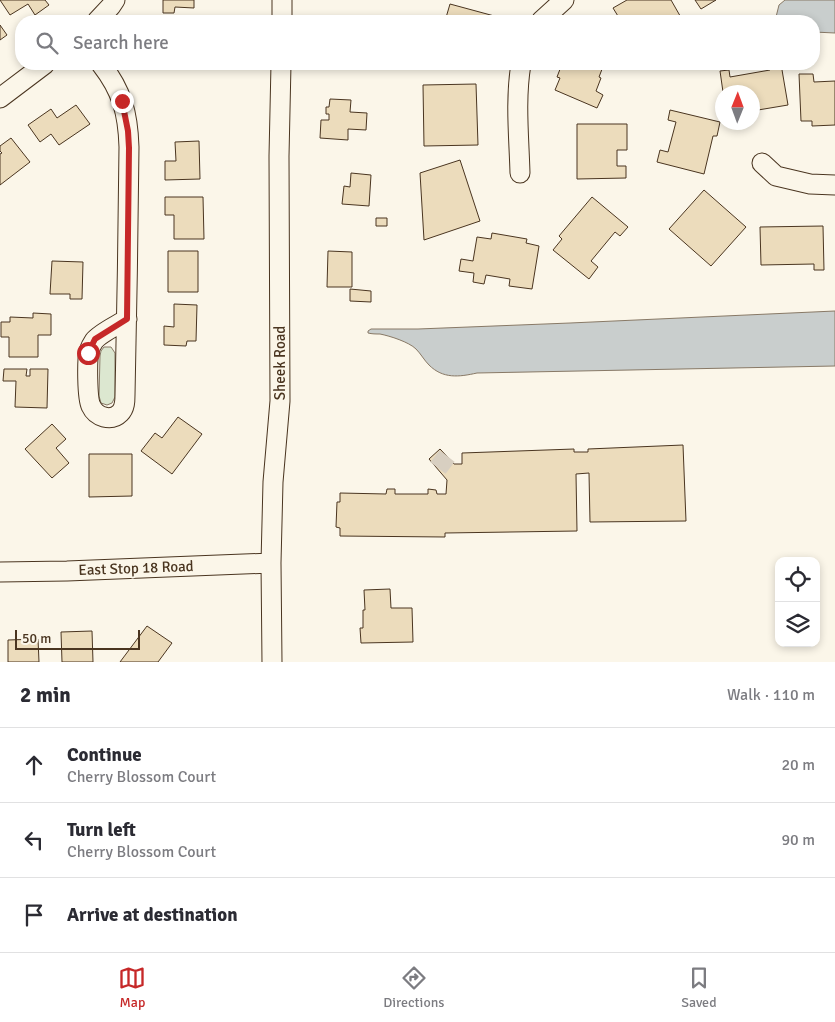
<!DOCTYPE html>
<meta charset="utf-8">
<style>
:root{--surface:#fff;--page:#f2f2f3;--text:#2b2b33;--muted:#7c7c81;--line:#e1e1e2;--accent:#c62828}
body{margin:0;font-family:Signika,sans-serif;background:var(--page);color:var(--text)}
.controls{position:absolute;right:15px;bottom:15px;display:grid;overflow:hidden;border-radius:10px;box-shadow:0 2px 8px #0003}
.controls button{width:45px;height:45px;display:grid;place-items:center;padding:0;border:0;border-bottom:1px solid var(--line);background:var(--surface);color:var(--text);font:25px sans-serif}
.compass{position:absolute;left:715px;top:85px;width:45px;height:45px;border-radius:50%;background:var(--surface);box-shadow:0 2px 8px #0003;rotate:1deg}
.scale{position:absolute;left:15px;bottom:12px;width:125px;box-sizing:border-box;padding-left:5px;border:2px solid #4a3520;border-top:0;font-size:14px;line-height:18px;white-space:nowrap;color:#4a3520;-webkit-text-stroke:4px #fbf6e9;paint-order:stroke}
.stop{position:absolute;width:15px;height:15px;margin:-11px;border:4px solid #c62828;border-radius:50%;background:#fff}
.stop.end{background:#c62828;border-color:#fff;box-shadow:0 1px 5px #0008}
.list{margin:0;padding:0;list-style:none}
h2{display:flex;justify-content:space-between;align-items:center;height:65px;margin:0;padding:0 20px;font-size:21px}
h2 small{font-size:16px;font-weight:400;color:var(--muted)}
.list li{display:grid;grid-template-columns:32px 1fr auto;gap:15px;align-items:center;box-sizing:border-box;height:75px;padding:0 20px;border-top:1px solid var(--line)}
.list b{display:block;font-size:19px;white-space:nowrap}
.list p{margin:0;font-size:16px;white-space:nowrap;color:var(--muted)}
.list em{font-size:16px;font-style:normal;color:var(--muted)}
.icon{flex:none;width:28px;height:28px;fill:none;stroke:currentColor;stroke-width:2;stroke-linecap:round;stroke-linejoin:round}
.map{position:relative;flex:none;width:835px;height:662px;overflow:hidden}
.search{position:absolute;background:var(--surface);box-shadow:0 2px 8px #0003;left:15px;right:15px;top:15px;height:55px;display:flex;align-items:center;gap:12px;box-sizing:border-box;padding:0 18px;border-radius:20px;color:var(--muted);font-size:19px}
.sheet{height:290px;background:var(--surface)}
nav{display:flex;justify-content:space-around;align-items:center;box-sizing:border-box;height:70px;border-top:1px solid var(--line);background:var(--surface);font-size:14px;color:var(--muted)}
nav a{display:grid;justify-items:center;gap:2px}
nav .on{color:var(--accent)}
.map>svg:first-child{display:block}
.green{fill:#dce7d0;stroke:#887966}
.water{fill:#c9cecd;stroke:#887966}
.building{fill:#ecdcbc;stroke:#4a3520}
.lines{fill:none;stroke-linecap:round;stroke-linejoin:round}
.minor-tunnel{stroke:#d8cfc1;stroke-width:19;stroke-dasharray:19 9;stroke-linecap:butt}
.minor-casing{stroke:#4a3520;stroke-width:21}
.minor{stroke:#fbf6e9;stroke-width:19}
.route{stroke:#c62828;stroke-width:6}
.labels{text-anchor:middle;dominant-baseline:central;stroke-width:4;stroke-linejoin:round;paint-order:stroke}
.street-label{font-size:15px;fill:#4a3520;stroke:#fbf6e9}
</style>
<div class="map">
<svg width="835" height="662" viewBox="0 0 835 662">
<rect width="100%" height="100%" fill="#fbf6e9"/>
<path class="green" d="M104 347H111L115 353V397L112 403 107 405 101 403 99 396 100 356 101 351Z"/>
<path class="water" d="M785 0H835V33L814 32V21H775L779 5Z
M835 311V366L477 373C459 377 443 379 429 365 424 360 421 354 416 349 409 342 390 336 380 334 376 334 372 334 368 333V331L371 329H418L570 323Z"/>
<path class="building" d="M0 0H45L49 5 35 15 28 4 10 15Z
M163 0H194V8L175 7 174 13H163Z
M627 0H671L683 21H621L613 8Z
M695 0H716L701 9Z
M450 4 498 17 497 21H445Z
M0 25 7 35 0 40Z
M154 64H178V65H154Z
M463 64H485L484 69Z
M562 64H604L599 77 601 78 596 91 603 95 597 108 555 90 560 78 557 77Z
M769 64H781L788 105 752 111V92H723L720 71 729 70 730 77 770 70Z
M799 74H813L814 82 835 81V125L812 126V121H801Z
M476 84 478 145 424 146 423 85Z
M330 99 351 100 350 112 367 113 366 130 348 129V140L320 138 321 120H329V114H326V107H329Z
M76 105 90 124 59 145 51 134 40 142 28 125 51 109 57 118Z
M670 110 720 122 717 136H713L704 174 657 162 660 150 668 152 676 122 668 120Z
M577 124H627V150H617V166H626V178L577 179Z
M11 138 30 162 0 185V154L2 153 0 151V146Z
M199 141 200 179 165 180V161H176L175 142Z
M460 160 480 221 424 240 420 173Z
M351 173 371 175 369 206 342 204 344 186 350 187Z
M704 190 746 227 711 266 669 229Z
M165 197H203L204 239H174V215H165Z
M592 197 628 227 620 236 615 232 591 261 598 267 589 279 553 250 562 239 559 236Z
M376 218H387V226H376Z
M823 226 824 270H814V264L761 265 760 227Z
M492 233 527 239 526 243 539 246 532 289 509 286 510 279 486 275 484 284 473 282 474 273 459 271 461 259 473 261 477 237 491 239Z
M168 251H198V292H168Z
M328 251 352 252V287H327Z
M52 261 83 262 82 299H70V294H50Z
M350 289 371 291V302L350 301Z
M174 304 197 305 196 341H187L186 346 164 345V326L174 327Z
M33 313 51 314V335H38V357H9V337H1V322H10V317L33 318Z
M4 369H27L26 376H30V369H48L47 408 15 407 16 381H3Z
M178 417 202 434 172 474 141 451 155 433 162 438Z
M52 424 66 439 56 448 69 463 52 478 25 449Z
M683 445 686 521 590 522 589 473 576 474 577 531 445 533V537L340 536V528L336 527 337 502H340V493L386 494 387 489H395V494H428V489L436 490 437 494H446L447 480 429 459 440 449 454 464H462V453L574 449V452H588V449Z
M89 454H132V496L89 497Z
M390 589 391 608H412L413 642 361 643 360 628H363V610H365L364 590Z
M147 626 172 643 158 662H120Z
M92 631 93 662H62L61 632Z
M38 639 39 662H8V640Z"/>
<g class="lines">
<path class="minor-tunnel" d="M438 468 447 456"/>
<defs>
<path id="minor" d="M97 21 111 6 115 0
M282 21V0
M541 21 564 0
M101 64C122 91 128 113 129 147 128 230 127 312 125 395 125 401 125 408 120 413 111 422 96 417 91 406 87 398 87 360 89 351 90 348 92 344 94 341 100 333 118 325 127 319
M0 98 45 64
M762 163 776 176 810 184 835 185
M520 173C519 137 515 100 521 64
M0 572 67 571 271 563
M272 662 271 563 273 482 280 401 279 156 281 64"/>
</defs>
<use href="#minor" class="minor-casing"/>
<use href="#minor" class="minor"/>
</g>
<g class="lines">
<path class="route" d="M88 353 95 339 127 319 129 148 128 131 122 101"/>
</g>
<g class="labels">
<g class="street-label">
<text transform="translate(280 363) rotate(-90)">Sheek Road</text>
<text transform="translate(136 568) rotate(-2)">East Stop 18 Road</text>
</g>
</g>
</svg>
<div class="controls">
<button><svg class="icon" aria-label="locate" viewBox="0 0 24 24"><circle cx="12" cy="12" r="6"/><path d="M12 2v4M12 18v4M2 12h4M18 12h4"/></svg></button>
<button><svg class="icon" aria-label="layers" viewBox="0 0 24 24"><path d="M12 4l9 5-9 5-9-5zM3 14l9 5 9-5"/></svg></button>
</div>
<svg class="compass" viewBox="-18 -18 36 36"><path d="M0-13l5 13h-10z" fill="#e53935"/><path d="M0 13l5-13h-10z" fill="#7c7c81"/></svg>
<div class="scale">50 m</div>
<div class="stop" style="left:88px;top:353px"></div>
<div class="stop end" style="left:122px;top:101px"></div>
<div class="search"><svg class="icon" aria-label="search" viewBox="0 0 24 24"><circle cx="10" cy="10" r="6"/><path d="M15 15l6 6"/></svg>Search here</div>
</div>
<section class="sheet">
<h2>2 min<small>Walk · 110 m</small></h2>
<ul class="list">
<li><svg class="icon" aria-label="ahead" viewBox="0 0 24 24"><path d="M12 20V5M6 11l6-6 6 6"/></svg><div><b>Continue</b><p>Cherry Blossom Court</p></div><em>20 m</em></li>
<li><svg class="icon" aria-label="left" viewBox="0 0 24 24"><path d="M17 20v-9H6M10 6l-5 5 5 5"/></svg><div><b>Turn left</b><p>Cherry Blossom Court</p></div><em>90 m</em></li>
<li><svg class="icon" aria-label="arrive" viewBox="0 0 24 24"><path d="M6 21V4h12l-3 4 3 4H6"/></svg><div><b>Arrive at destination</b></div></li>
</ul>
</section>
<nav>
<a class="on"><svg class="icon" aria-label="map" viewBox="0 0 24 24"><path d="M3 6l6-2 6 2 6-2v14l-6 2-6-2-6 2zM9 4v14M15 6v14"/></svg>Map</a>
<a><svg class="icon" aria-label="directions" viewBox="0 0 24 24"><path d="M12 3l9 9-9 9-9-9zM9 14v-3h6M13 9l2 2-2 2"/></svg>Directions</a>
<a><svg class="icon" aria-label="saved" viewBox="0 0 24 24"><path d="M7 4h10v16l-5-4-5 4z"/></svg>Saved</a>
</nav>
